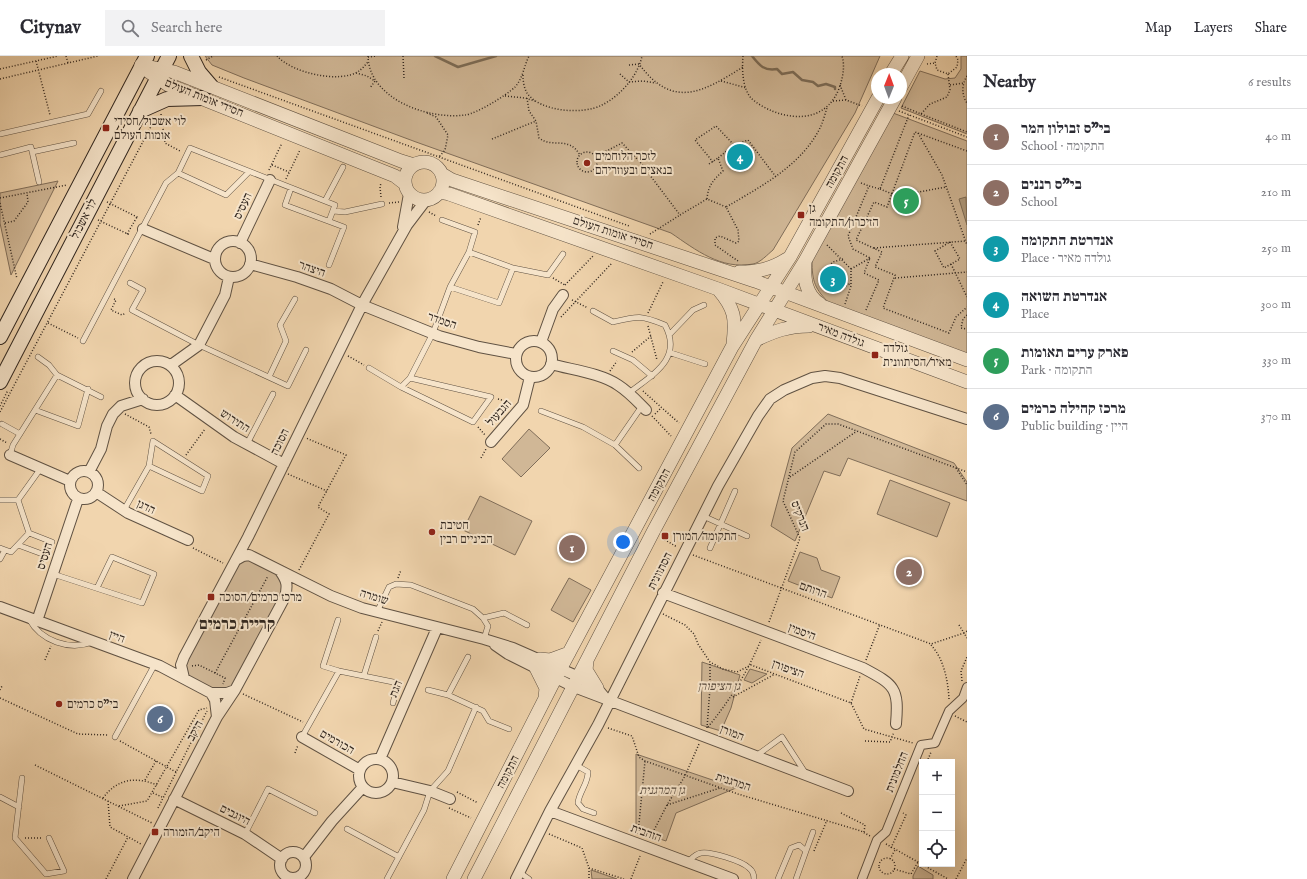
<!DOCTYPE html>
<meta charset="utf-8">
<style>
:root{--surface:#fff;--page:#f2f2f3;--text:#2b2b33;--muted:#7c7c81;--line:#e1e1e2;--accent:#8f2418}
body{margin:0;font-family:"IM FELL English","Frank Ruhl Libre",serif;background:var(--page);color:var(--text)}
.controls{position:absolute;right:12px;bottom:12px;display:grid;overflow:hidden;border-radius:0px;box-shadow:0 4px 16px #0002}
.controls button{width:36px;height:36px;display:grid;place-items:center;padding:0;border:0;border-bottom:1px solid var(--line);background:var(--surface);color:var(--text);font:20px sans-serif}
.compass{position:absolute;left:871px;top:12px;width:36px;height:36px;border-radius:50%;background:var(--surface);box-shadow:0 4px 16px #0002;rotate:1deg}
.you{position:absolute;left:623px;top:486px;width:14px;height:14px;margin:-10px;border:3px solid #fff;border-radius:50%;background:#1a73e8;box-shadow:0 0 0 6px #1a73e833}
.badge{display:grid;place-items:center;width:26px;height:26px;border-radius:50%;background:var(--accent);color:#fff;font-size:13px;font-weight:700}
.pin{position:absolute;translate:-50% -50%;border:2px solid #fff;box-shadow:0 1px 4px #0006}
.list{margin:0;padding:0;list-style:none}
h2{display:flex;justify-content:space-between;align-items:center;height:52px;margin:0;padding:0 16px;font-size:17px}
h2 small{font-size:13px;font-weight:400;color:var(--muted)}
.list li{display:grid;grid-template-columns:26px 1fr auto;gap:12px;align-items:center;box-sizing:border-box;height:56px;padding:0 16px;border-top:1px solid var(--line)}
.list b{display:block;font-size:15px;white-space:nowrap}
.list p{margin:0;font-size:13px;white-space:nowrap;color:var(--muted)}
.list em{font-size:13px;font-style:normal;color:var(--muted)}
.icon{flex:none;width:22px;height:22px;fill:none;stroke:currentColor;stroke-width:2;stroke-linecap:round;stroke-linejoin:round}
.map{position:relative;flex:none;width:967px;height:823px;overflow:hidden}
header{display:flex;align-items:center;gap:24px;box-sizing:border-box;height:56px;padding:0 20px;background:var(--surface);border-bottom:1px solid var(--line)}
header strong{font-size:19px}
nav{display:flex;gap:22px;margin-inline-start:auto;font-size:14px}
.search{width:280px;height:36px;background:var(--page);display:flex;align-items:center;gap:10px;box-sizing:border-box;padding:0 14px;border-radius:0px;color:var(--muted);font-size:15px}
main{display:flex}
aside{flex:1;background:var(--surface)}
.map>svg:first-child{display:block}
.green{fill:#d0b796;stroke:#806e5a}
.water{fill:#af9a7d;stroke:#7c6c57}
.lines{fill:none;stroke-linecap:round;stroke-linejoin:round}
.stream{stroke:#7c6c57;stroke-width:2.5}
.service-casing{stroke:#605243;stroke-width:6}
.pedestrian-casing{stroke:#605243;stroke-width:10}
.minor-casing{stroke:#605243;stroke-width:12}
.tertiary-casing{stroke:#605243;stroke-width:14}
.secondary-casing{stroke:#30261f;stroke-width:16}
.path{stroke:#30261f;stroke-width:1.5;stroke-dasharray:1 2;stroke-linecap:butt}
.service{stroke:#f6e4ca;stroke-width:5}
.pedestrian{stroke:#f6e4ca;stroke-width:8}
.minor{stroke:#f6e4ca;stroke-width:10}
.tertiary{stroke:#f6e4ca;stroke-width:13}
.secondary{stroke:#f6e4ca;stroke-width:14}
.poi-dot{fill:#8f2418;stroke:#f6e4ca;stroke-width:1.5}
.labels{text-anchor:middle;dominant-baseline:central;stroke-width:4;stroke-linejoin:round;paint-order:stroke}
.street-label{font-size:12px;fill:#30261f;stroke:#f6e4ca}
.poi-label{font-size:12px;fill:#30261f;stroke:#f6e4ca;text-anchor:start}
.park-label{font-size:12px;font-style:italic;fill:#584a3d;stroke:#f6e4ca}
.district-label{font-size:16px;font-weight:bold;fill:#30261f;stroke:#f6e4ca}
</style>
<header>
<strong>Citynav</strong>
<div class="search"><svg class="icon" aria-label="search" viewBox="0 0 24 24"><circle cx="10" cy="10" r="6"/><path d="M15 15l6 6"/></svg>Search here</div>
<nav><a>Map</a><a>Layers</a><a>Share</a></nav>
</header>
<main>
<div class="map">
<svg width="967" height="823" viewBox="0 0 967 823">
<rect width="100%" height="100%" fill="#f1d5ae"/>
<filter id="stains"><feTurbulence type="fractalNoise" baseFrequency=".005" numOctaves="4"/><feColorMatrix values="0 0 0 0 .2 0 0 0 0 .09 0 0 0 0 .02 0 0 0 .5 -.17"/></filter>
<radialGradient id="worn" r=".72"><stop offset=".6" stop-color="#630" stop-opacity="0"/><stop offset="1" stop-color="#630" stop-opacity=".3"/></radialGradient>
<path class="green" d="M205 0H880L855 57 773 194C768 198 760 207 753 208 721 214 696 194 671 177L416 86 244 22 212 9Z
M961 0H967V78L901 52 920 15 945 23 955 22 961 13Z
M893 57 967 85V299L830 248C815 233 812 226 812 204Z
M58 125 11 219 0 167V137Z
M828 358 954 407 967 426V445L848 402 840 420 824 415 795 485 771 470 792 392Z
M529 373 550 392 521 421 502 403Z
M890 424 950 447 937 481 877 458Z
M480 440 532 465 515 499 463 474Z
M800 496 817 502 821 514 840 521 832 542 788 525Z
M243 500 280 515 287 531 235 634 227 637 184 622V601Z
M569 522 591 534 573 566 551 554Z
M702 606 740 619 731 652 721 675 701 669Z
M750 613 767 618 752 627 744 624Z
M636 698 736 732 676 757 666 785 636 775Z
M918 810 933 819V823H913V820Z
M591 814 617 823H592Z"/>
<path class="water" d="M966 141 967 169 959 143Z"/>
<g class="lines">
<path class="stream" d="M435 0 458 11 496 0
M752 0C760 10 764 15 777 13L782 18 793 16 802 24 813 26 818 30 826 28 835 31V33"/>
<defs>
<path id="service" d="M0 78 88 58 101 35
M32 96 74 87
M0 99 31 91 39 126
M249 116 226 139 178 117 190 92 335 149 329 165
M291 132 285 149 344 171 329 209
M325 145 343 111
M333 155 345 156 382 148
M442 164 475 176 469 196
M513 212 548 219 563 198
M130 227 143 234 132 254 199 289 288 330 306 294
M593 255 613 266C638 260 641 259 665 269 683 303 653 318 629 337
M670 278 693 254 704 249
M83 285 166 127 178 117
M613 295 633 304 652 320
M671 297 705 308
M38 301 49 309 57 319
M369 312 401 331 473 366 491 341 410 322 401 331
M269 321 286 285 280 269 295 243
M410 322 433 277 450 231 469 196 513 212 499 247 450 231
M35 354 78 370 88 333
M541 355 583 371 615 389 639 412
M2 368 20 378
M247 388 273 338
M615 389 642 350
M10 399 13 389 57 319 101 341
M0 444H18L29 477 52 486
M18 444 41 412
M124 454 149 410 153 385 208 420 202 435 149 410
M703 460 747 480
M18 489 45 499
M0 492 11 496 29 477
M710 492 735 435
M0 503 5 494
M53 518 142 547 154 518 112 501 97 532
M377 556 389 531 396 528 411 529 473 553 483 562 488 570 484 583
M483 562 504 557 527 569
M29 563C41 585 69 595 93 586
M338 564 323 610 339 615 398 627 393 647
M364 619 376 581
M428 634 448 639 483 655 489 665 509 673
M448 639 468 601
M115 681 155 608
M302 681 339 615
M756 700 782 681 806 718
M576 709 588 716C588 728 579 736 578 747L583 753 594 757
M22 722 15 782 46 818 64 815 49 782
M0 741 19 751
M347 773 399 801
M245 778 268 733 315 757
M806 795 813 776
M688 806C692 802 695 798 701 797 710 795 742 805 749 812 753 815 754 819 754 823
M519 816 529 823
M387 823 424 754 430 735 448 715 476 651
M778 823 791 792 799 789 806 795 796 823"/>
<path id="pedestrian" d="M862 823 877 784 886 776 921 689 935 687 949 655 963 642 967 631"/>
<path id="minor" d="M403 171 409 138
M143 173 214 203
M215 203a18 18 0 1 1 36 0a18 18 0 1 1-36 0Z
M240 187 270 124
M250 208 297 221 331 233 362 249 439 280 479 291 516 298
M516 303a18 18 0 1 1 36 0a18 18 0 1 1-36 0Z
M541 286 553 253 563 239
M135 327a22 22 0 1 1 44 0a22 22 0 1 1-44 0Z
M551 308C572 314 600 317 618 329 629 336 637 345 646 354
M171 309 199 289 225 239 229 221
M175 339 234 381 284 408
M491 386 523 349 530 321
M10 399 70 425
M70 429a14 14 0 1 1 28 0a14 14 0 1 1-28 0Z
M89 416 101 393 107 370 113 358 121 350 143 343
M96 436 128 457 188 484
M236 504 243 500 249 499 331 540 362 552 484 583 513 592 579 621 597 632 606 643
M663 537 863 612C895 629 899 632 896 668
M0 551 160 610 211 637H227L235 634
M37 565 78 443
M495 589 508 598 574 631 848 735
M184 622 181 609 184 601 248 481 362 249 407 169 426 144
M211 637 215 644 217 661
M302 681 360 714
M359 720a17 17 0 1 1 34 0a17 17 0 1 1-34 0Z
M380 703 437 572
M392 726 430 735 450 743
M174 743 245 778 282 803
M550 755 733 823
M280 809a13 13 0 1 1 26 0a13 13 0 1 1-26 0Z
M304 801 332 765 363 731
M133 823 217 661 235 634 285 541C288 529 287 525 280 515
M516 823 550 755 598 669 718 430 758 360 770 343 784 334 812 322 825 320 840 322 967 363"/>
<path id="tertiary" d="M141 9 174 16 401 105 414 109
M149 16 168 29 395 120 404 127
M891 18 902 0
M901 31 918 0
M405 125a19 19 0 1 1 38 0a19 19 0 1 1-38 0Z
M442 118 452 124 755 225 967 304
M439 136 449 138 718 233 967 326
M805 205C804 222 805 238 820 248
M739 216C758 216 771 213 787 203
M718 233C735 253 736 262 733 288
M756 284C774 275 789 270 809 270
M540 603 550 604 569 597
M587 605 586 614 597 632
M536 612 546 632 545 642
M453 823 555 623 732 291 790 201 878 42
M474 823 653 476 756 284 805 205 895 42"/>
<path id="secondary" d="M191 0 199 16 211 30
M140 55 167 43 203 42
M0 281 147 0
M0 326 169 0"/>
</defs>
<use href="#service" class="service-casing"/>
<use href="#pedestrian" class="pedestrian-casing"/>
<use href="#minor" class="minor-casing"/>
<use href="#tertiary" class="tertiary-casing"/>
<use href="#secondary" class="secondary-casing"/>
<path class="path" d="M66 0 68 7
M277 0C292 17 340 28 359 15 362 13 365 9 368 6
M368 0C369 43 428 64 465 59 476 58 507 39 515 31 523 22 524 10 529 0
M403 0 404 22
M743 0C742 13 742 31 751 42 756 47 765 52 772 55 800 66 829 62 840 30 843 20 845 10 842 0
M937 0 935 7 937 14 948 18 957 11 958 4 956 0
M368 1 377 0
M206 4 213 0
M36 5 50 59
M927 8 935 7
M629 9 639 8C673 54 703 36 743 11
M0 13 58 0
M356 17 367 20 375 25 370 32
M620 18 629 26 643 25 656 27
M523 19C523 25 524 32 527 37 540 56 583 59 602 49 620 40 638 20 642 0
M967 20C962 28 961 38 967 47
M219 21 629 170
M0 23 98 0
M721 25 747 32
M840 29 846 44
M950 29 964 27
M505 40 525 42 535 45
M527 42 529 55 536 65 539 82C553 93 568 79 580 99
M833 45 846 44 862 50
M902 50 921 58 930 48 947 41 950 34 948 18
M899 55 967 81
M427 57 436 61 448 79 445 94 439 101
M161 58 165 87 180 95
M921 58 967 76
M918 77 942 119 967 189
M492 83 536 65
M734 89 748 84 776 121
M967 95 915 76 887 151 874 146 856 184 882 196 875 211 895 219 883 252 949 277 956 261 967 251
M577 106a10 10 0 1 1 20 0a10 10 0 1 1-20 0Z
M595 101 622 87 640 106 680 159 707 143 726 151
M713 106 695 84 716 70 734 89 718 102
M272 109 289 116
M269 114 282 87
M286 123 300 94
M861 127 869 130
M880 133 897 140 946 131
M381 141 380 131 381 127
M0 142 67 129
M707 143C708 130 713 124 723 115L718 102 709 108
M107 146 139 162
M0 147 17 223
M389 147 399 146
M429 156 436 160
M98 164 130 179
M5 167 14 165 28 146 27 137
M478 169 481 161
M127 178 137 161
M650 178 680 159
M950 186 960 203 944 212 935 195Z
M827 189 851 213V230L845 248
M874 192 966 185
M843 203 833 206 826 213 827 226C834 233 842 233 851 227
M738 205 715 189V182L720 180 736 187 739 185 738 174 726 151C760 131 801 110 820 72 823 66 825 58 827 52
M951 208 967 241
M851 213 870 202
M553 222 565 229
M895 222 967 216
M565 229 593 200
M114 243 116 244 111 254 122 259 126 257
M572 244 588 252
M866 254 879 224 864 217 870 202 853 193 848 180 869 130 880 133 909 59
M648 257 663 226
M967 259 963 263 961 272 967 273
M561 261 612 207
M48 267 78 282
M648 270 657 304
M632 296 651 280
M348 300 364 309
M610 315 617 305
M643 335 679 367
M498 343 512 347
M0 350 8 334
M0 356 156 61
M125 358 149 371 151 378
M655 358 661 352
M652 360 671 380
M478 371 485 379
M0 383 7 387
M186 399 205 373
M481 402 486 393
M956 412 967 429
M288 418 327 435
M790 421 857 375
M662 482 677 491
M193 492 223 507
M693 499 931 588 964 577 967 582
M299 514 329 458 318 451 346 399 306 382
M398 522 401 514
M663 558 685 569 694 578 698 588 710 606 723 613 737 616 751 609 851 647 864 673 913 687
M769 566 800 482 783 445 795 396 826 368H838L967 416
M959 569 964 577 967 575
M378 575 382 566
M931 589C944 603 948 625 949 643
M45 604 51 590
M866 604 880 568
M192 610 199 609 225 622 223 628
M215 617 268 520
M962 625 961 615 967 601
M0 634 2 630
M243 638 303 666
M733 641 775 618
M0 642 78 678 108 679
M851 647 860 620
M955 660 967 666
M708 671C730 644 747 617 761 584
M608 672 632 680 639 701 645 705 738 738 861 775 870 780
M707 672 710 632V606
M120 685 176 716
M865 685 890 686 894 676
M295 697 298 689
M927 706 931 696
M35 709 152 767
M922 718 920 722 922 723
M145 724 156 705
M457 736 478 747
M153 737 162 741
M103 742C117 723 135 720 157 729
M108 745 110 771 141 788
M667 749 720 732
M119 750 147 745 199 654 207 652
M158 752 207 655
M449 752 471 762
M841 757 865 769 864 776
M641 776 652 779
M549 778 582 792 589 812 624 823
M638 778 645 705
M25 782H43
M650 782 667 749 685 720 699 688
M886 788 948 823
M891 792 906 759 903 757
M814 795 827 764
M879 810a8 8 0 1 1 16 0a8 8 0 1 1-16 0Z
M890 803 895 794
M589 812V823
M894 813 911 818 918 806
M106 823 128 781
M631 823 640 800
M956 823 967 802"/>
<use href="#service" class="service"/>
<use href="#pedestrian" class="pedestrian"/>
<use href="#minor" class="minor"/>
<use href="#tertiary" class="tertiary"/>
<use href="#secondary" class="secondary"/>
</g>
<g class="poi-dot">
<rect x="102" y="68" width="8" height="8" rx="2"/>
<circle cx="587" cy="107" r="4"/>
<rect x="797" y="155" width="8" height="8" rx="2"/>
<rect x="871" y="295" width="8" height="8" rx="2"/>
<circle cx="432" cy="476" r="4"/>
<rect x="661" y="476" width="8" height="8" rx="2"/>
<rect x="207" y="537" width="8" height="8" rx="2"/>
<circle cx="59" cy="648" r="4"/>
<rect x="151" y="772" width="8" height="8" rx="2"/>
</g>
<g class="labels">
<g class="street-label">
<text transform="translate(204 42) rotate(22)">חסידי אומות העולם</text>
<text transform="translate(837 116) rotate(-61)">התקומה</text>
<text transform="translate(243 150) rotate(-65)">העסיס</text>
<text transform="translate(84 163) rotate(-63)">לוי אשכול</text>
<text transform="translate(613 177) rotate(18)">חסידי אומות העולם</text>
<text transform="translate(312 213) rotate(19)">היצהר</text>
<text transform="translate(442 265) rotate(19)">הסמדר</text>
<text transform="translate(841 279) rotate(21)">גולדה מאיר</text>
<text transform="translate(499 357) rotate(-49)">הגבעול</text>
<text transform="translate(235 365) rotate(33)">התירוש</text>
<text transform="translate(280 386) rotate(-64)">הסוכה</text>
<text transform="translate(659 429) rotate(-62)">התקומה</text>
<text transform="translate(146 451) rotate(25)">הדגן</text>
<text transform="translate(800 460) rotate(68)">הנרקיס</text>
<text transform="translate(45 500) rotate(-72)">העסיס</text>
<text transform="translate(660 515) rotate(-63)">הסתוונית</text>
<text transform="translate(813 534) rotate(20)">הרותם</text>
<text transform="translate(374 541) rotate(17)">שומרה</text>
<text transform="translate(802 576) rotate(21)">היסמין</text>
<text transform="translate(117 581) rotate(20)">היין</text>
<text transform="translate(788 613) rotate(20)">הציפורן</text>
<text transform="translate(396 633) rotate(-67)">הגת</text>
<text transform="translate(195 675) rotate(-62)">היקב</text>
<text transform="translate(732 677) rotate(22)">המורן</text>
<text transform="translate(337 686) rotate(30)">הכורמים</text>
<text transform="translate(508 716) rotate(-63)">התקומה</text>
<text transform="translate(897 716) rotate(-68)">החלמונית</text>
<text transform="translate(733 726) rotate(18)">המרגנית</text>
<text transform="translate(235 759) rotate(27)">היוגבים</text>
<text transform="translate(646 777) rotate(20)">הזהבית</text>
</g>
<g class="poi-label">
<text x="114" y="65">לוי אשכול/חסידי<tspan x="114" dy="14">אומות העולם</tspan></text>
<text x="595" y="100">לזכר הלוחמים<tspan x="595" dy="14">בנאצים ובעוזריהם</tspan></text>
<text x="809" y="152">גן<tspan x="809" dy="14">הזיכרון/התקומה</tspan></text>
<text x="883" y="292">גולדה<tspan x="883" dy="14">מאיר/הסיתוונית</tspan></text>
<text x="440" y="469">חטיבת<tspan x="440" dy="14">הביניים רבין</tspan></text>
<text x="673" y="480">התקומה/המורן</text>
<text x="219" y="541">מרכז כרמים/הסוכה</text>
<text x="67" y="648">בי"ס כרמים</text>
<text x="163" y="776">היקב/הזמורה</text>
</g>
<g class="park-label">
<text x="719" y="630">גן הציפורן</text>
<text x="662" y="734">גן המרגנית</text>
</g>
<g class="district-label">
<text x="237" y="569">קריית כרמים</text>
</g>
</g>
<rect width="100%" height="100%" filter="url(#stains)"/>
<rect width="100%" height="100%" fill="url(#worn)"/>
</svg>
<div class="controls">
<button>+</button>
<button>−</button>
<button><svg class="icon" aria-label="locate" viewBox="0 0 24 24"><circle cx="12" cy="12" r="6"/><path d="M12 2v4M12 18v4M2 12h4M18 12h4"/></svg></button>
</div>
<svg class="compass" viewBox="-18 -18 36 36"><path d="M0-13l5 13h-10z" fill="#e53935"/><path d="M0 13l5-13h-10z" fill="#7c7c81"/></svg>
<div class="you"></div>
<div class="pin badge" style="left:572px;top:492px;background:#8d6e63">1</div>
<div class="pin badge" style="left:909px;top:516px;background:#8d6e63">2</div>
<div class="pin badge" style="left:833px;top:223px;background:#0f9aa8">3</div>
<div class="pin badge" style="left:740px;top:101px;background:#0f9aa8">4</div>
<div class="pin badge" style="left:906px;top:145px;background:#2e9e5b">5</div>
<div class="pin badge" style="left:160px;top:663px;background:#5c6f8a">6</div>
</div>
<aside>
<h2>Nearby<small>6 results</small></h2>
<ul class="list">
<li><span class="badge" style="background:#8d6e63">1</span><div><b>בי&quot;ס זבולון המר</b><p>School · התקומה</p></div><em>40 m</em></li>
<li><span class="badge" style="background:#8d6e63">2</span><div><b>בי&quot;ס רננים</b><p>School</p></div><em>210 m</em></li>
<li><span class="badge" style="background:#0f9aa8">3</span><div><b>אנדרטת התקומה</b><p>Place · גולדה מאיר</p></div><em>250 m</em></li>
<li><span class="badge" style="background:#0f9aa8">4</span><div><b>אנדרטת השואה</b><p>Place</p></div><em>300 m</em></li>
<li><span class="badge" style="background:#2e9e5b">5</span><div><b>פארק ערים תאומות</b><p>Park · התקומה</p></div><em>330 m</em></li>
<li><span class="badge" style="background:#5c6f8a">6</span><div><b>מרכז קהילה כרמים</b><p>Public building · היין</p></div><em>370 m</em></li>
</ul>
</aside>
</main>
